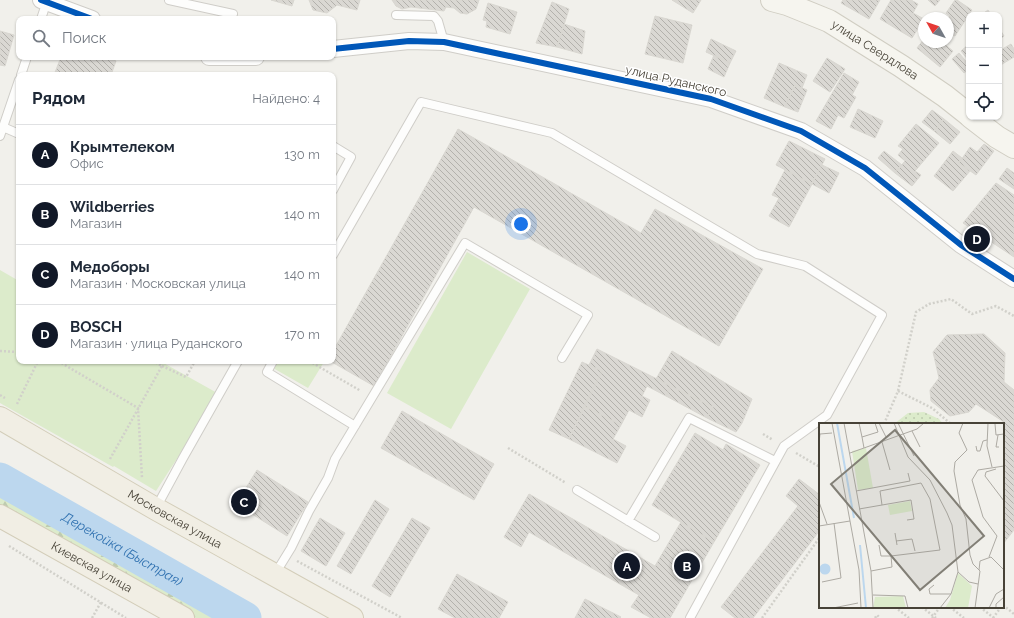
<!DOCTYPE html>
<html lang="ru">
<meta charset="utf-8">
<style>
:root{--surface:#fff;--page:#f2f2f3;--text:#1f2937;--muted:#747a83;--line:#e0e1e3;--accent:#111827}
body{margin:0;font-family:Raleway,sans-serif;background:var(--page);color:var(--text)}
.controls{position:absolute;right:12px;top:12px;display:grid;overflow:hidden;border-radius:8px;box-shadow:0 1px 3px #0004}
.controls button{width:36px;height:36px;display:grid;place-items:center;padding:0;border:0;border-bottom:1px solid var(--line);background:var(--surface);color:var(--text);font:20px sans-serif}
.compass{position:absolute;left:918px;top:12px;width:36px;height:36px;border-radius:50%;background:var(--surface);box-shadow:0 1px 3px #0004;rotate:310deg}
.you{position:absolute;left:521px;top:224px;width:14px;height:14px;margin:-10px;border:3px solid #fff;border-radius:50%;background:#1a73e8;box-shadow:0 0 0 6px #1a73e833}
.badge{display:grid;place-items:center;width:26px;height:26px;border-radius:50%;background:var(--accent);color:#fff;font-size:13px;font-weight:700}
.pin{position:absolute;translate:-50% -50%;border:2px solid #fff;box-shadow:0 1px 4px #0006}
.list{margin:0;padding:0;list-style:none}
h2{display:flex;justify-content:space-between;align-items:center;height:52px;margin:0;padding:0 16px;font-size:17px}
h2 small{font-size:13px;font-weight:400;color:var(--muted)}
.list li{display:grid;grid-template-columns:26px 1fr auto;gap:12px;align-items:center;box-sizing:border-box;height:60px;padding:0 16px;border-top:1px solid var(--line)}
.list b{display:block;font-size:15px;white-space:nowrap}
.list p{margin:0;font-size:13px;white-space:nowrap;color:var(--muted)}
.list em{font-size:13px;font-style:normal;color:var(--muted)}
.icon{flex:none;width:22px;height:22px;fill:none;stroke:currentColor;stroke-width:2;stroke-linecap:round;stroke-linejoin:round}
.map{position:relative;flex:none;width:1014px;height:618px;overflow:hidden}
.search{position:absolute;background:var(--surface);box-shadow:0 1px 3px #0004;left:16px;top:16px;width:320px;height:44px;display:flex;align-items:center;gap:10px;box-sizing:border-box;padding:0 14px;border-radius:8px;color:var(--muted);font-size:15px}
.panel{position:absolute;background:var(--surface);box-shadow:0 1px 3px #0004;left:16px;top:72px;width:320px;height:292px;border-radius:8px}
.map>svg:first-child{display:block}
.green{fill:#dcebcb}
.forest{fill:url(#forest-firs)}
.garden{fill:url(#garden-dots)}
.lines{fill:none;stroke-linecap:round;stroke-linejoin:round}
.river{stroke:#bcd7ee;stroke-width:33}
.building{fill:url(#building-back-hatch);stroke:#d9d7d1}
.service-casing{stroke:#cfcdc8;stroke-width:10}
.minor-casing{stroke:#cfcdc8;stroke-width:18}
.secondary-casing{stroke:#d0cdc2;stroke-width:24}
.primary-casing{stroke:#d3cdb9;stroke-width:24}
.path{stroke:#d1d0ca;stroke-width:2.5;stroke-dasharray:2 2;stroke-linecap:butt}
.service{stroke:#fdfdfc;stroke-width:8}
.minor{stroke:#fdfdfc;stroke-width:16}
.secondary{stroke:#f6f5ef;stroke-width:22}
.primary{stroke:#f1eee4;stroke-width:22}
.cycleway-casing{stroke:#fff;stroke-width:8}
.cycleway{stroke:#0057b8;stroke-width:6}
.labels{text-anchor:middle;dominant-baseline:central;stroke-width:3;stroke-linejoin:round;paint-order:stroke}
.street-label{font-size:12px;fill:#474237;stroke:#fff}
.water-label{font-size:13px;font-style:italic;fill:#3172b1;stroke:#fff}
.inset-river{fill:none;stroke:#bcd7ee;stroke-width:2}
.inset-road{fill:none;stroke:#adaaa3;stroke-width:1}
.view{fill:#827f76;fill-opacity:0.15;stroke:#827f76;stroke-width:2}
.inset-edge{fill:none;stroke:#474237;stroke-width:2}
</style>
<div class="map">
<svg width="1014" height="618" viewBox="0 0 1014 618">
<defs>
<pattern id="forest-firs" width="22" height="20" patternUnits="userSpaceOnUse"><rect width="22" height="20" fill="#dcebcb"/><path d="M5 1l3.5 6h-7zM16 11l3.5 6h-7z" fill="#becbaf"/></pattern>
<pattern id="garden-dots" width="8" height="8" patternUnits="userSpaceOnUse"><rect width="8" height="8" fill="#dcebcb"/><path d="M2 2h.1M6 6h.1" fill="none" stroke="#becbaf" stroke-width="1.8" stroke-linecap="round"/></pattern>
<pattern id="building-back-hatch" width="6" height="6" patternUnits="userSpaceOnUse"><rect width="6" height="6" fill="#dad8d3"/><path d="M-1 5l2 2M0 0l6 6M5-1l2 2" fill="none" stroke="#b3b1ac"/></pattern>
</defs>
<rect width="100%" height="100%" fill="#f1f0eb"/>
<path class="green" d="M467 252 530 289 451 429 387 393Z
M0 270 19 281V361H160L219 394 156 491 114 466 113 467 0 403Z
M276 361H323L324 362 308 388 273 368Z"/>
<path class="forest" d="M2 491 222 618H192L0 509V494Z"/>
<path class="garden" d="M924 412 939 419 943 424H894L908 413Z"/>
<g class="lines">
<path class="river" id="s1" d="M0 479 245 618"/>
</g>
<path class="building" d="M271 0H294L292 6Z
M309 0H360L357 10 337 5 327 13 313 10Z
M392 0H479L476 9 467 14 460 13 454 8 446 7 444 11 411 7 402 9 396 6Z
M672 0H701L693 13Z
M843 0H880L869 19 841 3Z
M891 0H911L918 4 913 13 924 19 912 38 880 19Z
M928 0H940L935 6Z
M955 0H957L972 10 955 36 948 32V19L950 16 946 13Z
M552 2 569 9 557 47 536 43Z
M488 3 517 12 510 34 486 27 487 21 483 20Z
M988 10 991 15H981Z
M655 16 692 25 683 63 645 54Z
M564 24 585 31 582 54 557 47Z
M999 28 1004 36 999 40Z
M0 31 14 35 5 66 0 65Z
M711 39 736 51 730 63 706 52Z
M924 39V42H942L953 51 940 67 917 48Z
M969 44V61L961 51Z
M1011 44 1014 49V57L999 66V51Z
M959 53 969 65V69L964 73 952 59Z
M714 55 730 63 724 77 708 69Z
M61 57H106L116 61 111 75H54Z
M827 58 845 69 830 92 813 81Z
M779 63 807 75 802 88 795 85 785 107 764 98Z
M844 73 859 82 852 95 856 97 844 118 838 115 831 129 816 121Z
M795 85 807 90 798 112 785 107Z
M858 109 883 121 875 138 850 127Z
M932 110 944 119 934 131 922 122Z
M944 119 960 132 950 144 934 131Z
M916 124 939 143 915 171 921 175 912 186 895 173 905 161 898 155 903 149 898 146Z
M458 129 641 233 655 209 763 269 719 346 474 207 374 386 330 361H333V351Z
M789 141 825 159 812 184 776 165Z
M984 144 994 151 976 175 959 163 970 147 977 152Z
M884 151 902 165 895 173 878 158Z
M953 151 962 158 959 163 970 171 953 191 934 176Z
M822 165 839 173 829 193 812 184Z
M1007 168 1014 173V189L999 179Z
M785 170 812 184 789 227 769 216 779 198 772 195Z
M996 183 1014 195V257L963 223Z
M984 334 1005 353 1004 382 1014 390V530L1003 544V470L1004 468 1003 467V424L1004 422 976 404 969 412 950 416 931 401 930 390 939 378 933 352 947 335Z
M597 349 671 386 666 396 647 386 642 396 650 400 642 417 629 410 621 425 584 406 602 371 589 365Z
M672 351 752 399 742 423 736 432 707 418 713 407 656 379Z
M582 362 602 371 569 439 549 430Z
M671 386 713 407 707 418 666 396Z
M584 406 621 425 613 439 626 446 617 463 569 439Z
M402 411 494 464 474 500 381 448Z
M695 433 723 450 726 444 760 465 714 542 652 505Z
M257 470 308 502 287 536 236 504Z
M799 479 820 495V530L753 618H735L721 607 798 506 786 496Z
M529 494 655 566 681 522 714 542 670 618H651L631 607 639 595 529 532 521 547 504 537Z
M375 500 389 509 351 574 337 566Z
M320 518 345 533 326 566 301 551Z
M412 518 430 528 390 597 372 586Z
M457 574 508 602 499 618H455L438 609Z
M585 599 621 617 620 618H575Z"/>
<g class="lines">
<defs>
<path id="service" d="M169 0 233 14
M396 15 434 16 438 21 444 42
M41 19 47 1
M21 75 27 57
M3 127 19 134
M0 136 19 80
M333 146 351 157 333 190
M333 255 421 102 552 133 757 254 805 266 882 315 827 415 784 446 690 618
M273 361 267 372 355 426
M577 490 655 537
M156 508 183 458 238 361
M628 521 689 418 775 461
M275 574 291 548 309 511 328 478 335 459 465 243 588 315 562 358"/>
<path id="minor" d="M41 0 92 19
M333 49 409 41 444 42 711 99 801 131 865 168 961 245 1014 279
M209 57H256"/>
<g id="secondary">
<path id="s2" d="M772 0 787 4 829 21 901 66 945 96 969 115"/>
<path d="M971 117 997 137 1014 147"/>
</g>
<g id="primary">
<path id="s3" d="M0 418 156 509 352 618"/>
<path id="s4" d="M0 516 183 618"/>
</g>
</defs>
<use href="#service" class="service-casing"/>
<use href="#minor" class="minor-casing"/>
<use href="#secondary" class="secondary-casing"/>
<use href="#primary" class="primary-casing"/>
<path class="path" d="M0 351 19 352
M58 361 138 408 142 478
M309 361 361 391
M162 366 186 377 195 361
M898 391 932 408 951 424
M0 395 5 398
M17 404 38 361
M884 424 898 391 916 312 929 304 951 299 972 314 996 306 1014 316
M763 434 773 440
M508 448 566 483
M796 453 820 467
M110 459 162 366 153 361
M9 546 126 618
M297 561 402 618
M1003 605 1014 614
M895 607 909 618
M922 607 936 618
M950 607 964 618
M980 607 994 618
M92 618 101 602
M762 618 820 537
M875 618 877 615 880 618
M932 618 940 607
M993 618 1001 607"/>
<use href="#service" class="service"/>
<use href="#minor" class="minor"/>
<use href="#secondary" class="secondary"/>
<use href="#primary" class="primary"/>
<defs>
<path id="cycleway" d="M41 0 92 19
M333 49 409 41 444 42 711 99 801 131 865 168 961 245 1014 279"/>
</defs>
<use href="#cycleway" class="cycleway-casing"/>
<use href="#cycleway" class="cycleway"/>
</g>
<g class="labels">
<g class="street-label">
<text stroke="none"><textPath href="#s2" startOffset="115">улица Свердлова</textPath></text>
<text transform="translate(676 81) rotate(13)">улица Руданского</text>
<text stroke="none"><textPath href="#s3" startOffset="202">Московская улица</textPath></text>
<text stroke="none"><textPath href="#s4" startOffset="105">Киевская улица</textPath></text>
</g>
<g class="water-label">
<text stroke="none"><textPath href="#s1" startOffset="141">Дерекойка (Быстрая)</textPath></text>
</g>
</g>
<g transform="translate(819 423)">
<rect width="185" height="185" fill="#f1f0eb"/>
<path d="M47 25 54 65 39 67 33 28ZM91 78 93 88 71 92 69 82ZM139 150 153 163 149 185H126L131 177ZM84 173 87 185H54L56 174Z" fill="#dcebcb"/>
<path d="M0.5 146a5.5 5.5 0 1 1 11 0a5.5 5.5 0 1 1-11 0Z" fill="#bcd7ee"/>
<path class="inset-river" d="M18 0 35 95M41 122 47 185"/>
<path class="inset-road" d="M13 0 40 147 42 185M25 0 52 148 54 185M40 0 43 14M60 0 67 14M75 0 89 34 111 57 128 90 133 102 139 149M79 0 95 33M144 0 140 10 148 27 136 39 135 48 141 82 147 96 151 132 154 141 161 148 156 185M169 0 168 23 173 44M176 1 177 12 185 11M93 8 101 24M179 12 177 24H180M63 19 71 47M0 20 1 11 13 10M157 23 158 28H161L164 18 168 17M45 25 43 14 59 9 56 0M31 30 98 6 105 0M177 46 167 49 166 53 185 78M37 68 91 58 89 50M0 79 8 101M40 86 92 77 95 96 88 97M0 103 31 98M76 110 78 122M77 118 93 116 96 128M60 122 62 133H72M170 134 178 113 164 94 153 57 159 47 185 43M160 147 161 138 172 134 185 147M52 148 73 144 72 133 121 127 111 76 102 60 61 68 63 82M3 159 22 155 15 100M115 162 110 166 111 171H132M54 172 86 173 89 185M14 185 39 180M121 185 132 171 139 149 150 159 159 161M170 185 177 171 185 166M177 185V181L185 174"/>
<path class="view" d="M76 7 165 113 101 167 12 61Z"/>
<rect width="185" height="185" class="inset-edge"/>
</g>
</svg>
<div class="controls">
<button>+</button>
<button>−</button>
<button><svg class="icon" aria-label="locate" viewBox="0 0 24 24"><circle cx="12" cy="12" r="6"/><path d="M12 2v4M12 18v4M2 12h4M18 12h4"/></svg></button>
</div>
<svg class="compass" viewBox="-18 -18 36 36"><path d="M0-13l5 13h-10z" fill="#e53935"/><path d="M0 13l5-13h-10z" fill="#747a83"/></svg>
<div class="you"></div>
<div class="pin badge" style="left:627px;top:566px">A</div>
<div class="pin badge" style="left:687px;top:566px">B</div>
<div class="pin badge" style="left:244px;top:502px">C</div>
<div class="pin badge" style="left:977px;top:239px">D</div>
<div class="search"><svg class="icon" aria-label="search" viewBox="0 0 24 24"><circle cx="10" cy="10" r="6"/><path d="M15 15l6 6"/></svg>Поиск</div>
<section class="panel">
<h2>Рядом<small>Найдено: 4</small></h2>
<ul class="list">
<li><span class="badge">A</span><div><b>Крымтелеком</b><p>Офис</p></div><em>130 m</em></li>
<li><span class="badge">B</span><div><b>Wildberries</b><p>Магазин</p></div><em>140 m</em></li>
<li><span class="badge">C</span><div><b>Медоборы</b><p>Магазин · Московская улица</p></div><em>140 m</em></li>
<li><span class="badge">D</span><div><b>BOSCH</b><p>Магазин · улица Руданского</p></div><em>170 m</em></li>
</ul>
</section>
</div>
